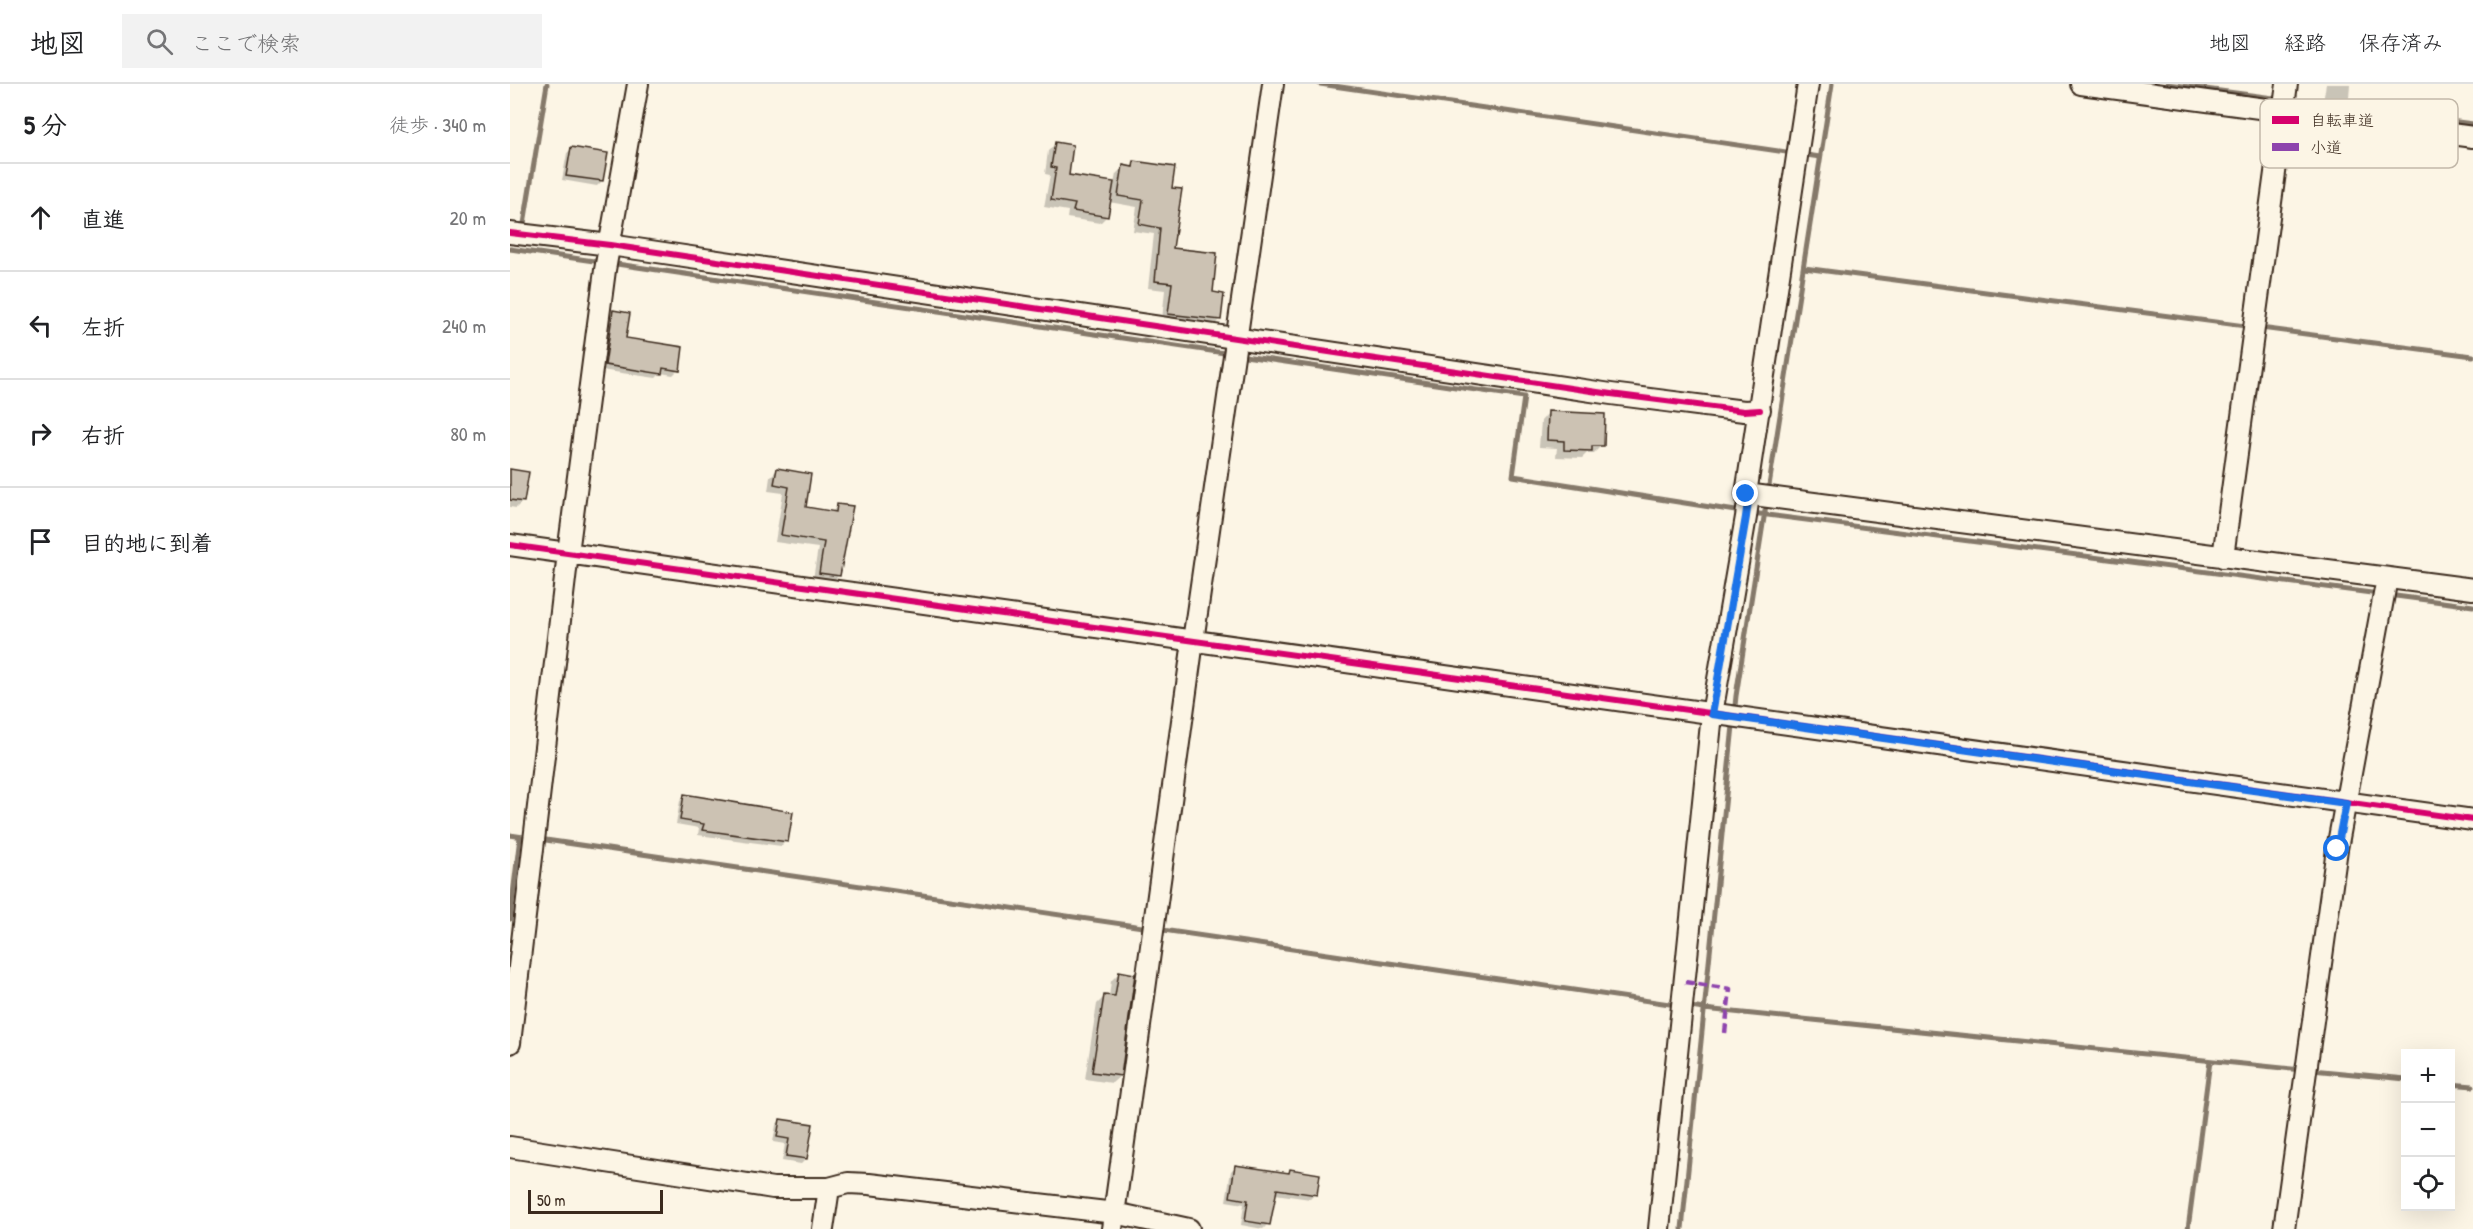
<!DOCTYPE html>
<html lang="ja">
<meta charset="utf-8">
<style>
:root{--surface:#fff;--page:#f2f2f2;--text:#202124;--muted:#757577;--line:#e0e0e0}
body{margin:0;font-family:"Patrick Hand","Klee One",sans-serif;background:var(--page);color:var(--text)}
.controls{position:absolute;right:18px;bottom:18px;display:grid;overflow:hidden;border-radius:0px;box-shadow:0 6px 24px #0002}
.controls button{width:54px;height:54px;display:grid;place-items:center;padding:0;border:0;border-bottom:2px solid var(--line);background:var(--surface);color:var(--text);font:30px sans-serif}
.scale{position:absolute;left:18px;bottom:15px;width:135px;box-sizing:border-box;padding-left:6px;border:3px solid #3b2a1e;border-top:0;font-size:16px;line-height:21px;white-space:nowrap;color:#3b2a1e;-webkit-text-stroke:4px #fcf5e5;paint-order:stroke}
.stop{position:absolute;width:18px;height:18px;margin:-14px;border:4px solid #1a73e8;border-radius:50%;background:#fff}
.stop.end{background:#1a73e8;border-color:#fff;box-shadow:0 2px 6px #0008}
.list{margin:0;padding:0;list-style:none}
h2{display:flex;justify-content:space-between;align-items:center;height:78px;margin:0;padding:0 24px;font-size:26px}
h2 small{font-size:20px;font-weight:400;color:var(--muted)}
.list li{display:grid;grid-template-columns:39px 1fr auto;gap:18px;align-items:center;box-sizing:border-box;height:108px;padding:0 24px;border-top:2px solid var(--line)}
.list b{display:block;font-size:22px;white-space:nowrap}
.list em{font-size:20px;font-style:normal;color:var(--muted)}
.icon{flex:none;width:33px;height:33px;fill:none;stroke:currentColor;stroke-width:2;stroke-linecap:round;stroke-linejoin:round}
.map{position:relative;flex:none;width:1963px;height:1145px;overflow:hidden}
header{display:flex;align-items:center;gap:36px;box-sizing:border-box;height:84px;padding:0 30px;background:var(--surface);border-bottom:2px solid var(--line)}
header strong{font-size:28px}
nav{display:flex;gap:33px;margin-inline-start:auto;font-size:21px}
.search{width:420px;height:54px;background:var(--page);display:flex;align-items:center;gap:15px;box-sizing:border-box;padding:0 21px;border-radius:0px;color:var(--muted);font-size:22px}
main{display:flex}
aside{flex:1;background:var(--surface)}
.map>svg:first-child{display:block}
.shadow{fill:#0003}
.lines{fill:none;stroke-linecap:round;stroke-linejoin:round}
.stream{stroke:#85796b;stroke-width:5}
.building{fill:#ccc2b3;stroke:#3b2a1e;stroke-width:1.5}
.minor-casing{stroke:#3b2a1e;stroke-width:24}
.minor{stroke:#fcf5e5;stroke-width:20}
.quiet{stroke:#8e44ad;stroke-width:4.5;stroke-dasharray:9 4.5;stroke-linecap:butt}
.cycleway-casing{stroke:#fcf5e5;stroke-width:10}
.cycleway{stroke:#d6006c;stroke-width:6}
.route{stroke:#1a73e8;stroke-width:8}
.key{fill:#fcf5e5;stroke:#c2b8a9;stroke-width:1.5}
.key-label{font-size:16px;fill:#3b2a1e}
</style>
<header>
<strong>地図</strong>
<div class="search"><svg class="icon" aria-label="search" viewBox="0 0 24 24"><circle cx="10" cy="10" r="6"/><path d="M15 15l6 6"/></svg>ここで検索</div>
<nav><a>地図</a><a>経路</a><a>保存済み</a></nav>
</header>
<main>
<aside>
<h2>5 分<small>徒歩 · 340 m</small></h2>
<ul class="list">
<li><svg class="icon" aria-label="ahead" viewBox="0 0 24 24"><path d="M12 20V5M6 11l6-6 6 6"/></svg><div><b>直進</b></div><em>20 m</em></li>
<li><svg class="icon" aria-label="left" viewBox="0 0 24 24"><path d="M17 20v-9H6M10 6l-5 5 5 5"/></svg><div><b>左折</b></div><em>240 m</em></li>
<li><svg class="icon" aria-label="right" viewBox="0 0 24 24"><path d="M7 20v-9h11M14 6l5 5-5 5"/></svg><div><b>右折</b></div><em>80 m</em></li>
<li><svg class="icon" aria-label="arrive" viewBox="0 0 24 24"><path d="M6 21V4h12l-3 4 3 4H6"/></svg><div><b>目的地に到着</b></div></li>
</ul>
</aside>
<div class="map">
<svg width="1963" height="1145" viewBox="0 0 1963 1145">
<rect width="100%" height="100%" fill="#fcf5e5"/>
<filter id="ink" filterUnits="userSpaceOnUse"><feTurbulence type="fractalNoise" baseFrequency=".0167" numOctaves="2"/><feDisplacementMap in="SourceGraphic" scale="12" xChannelSelector="R" yChannelSelector="G"/><feConvolveMatrix kernelMatrix="1 2 1 2 8 2 1 2 1" color-interpolation-filters="sRGB"/></filter>
<g filter="url(#ink)">
<path class="shadow" d="M1816 0H1840L1839 14 1832 21 1813 18Z
M546 60 557 93 604 100 606 90 613 83 620 84 625 79 660 105 661 165 701 210 710 235 703 242 652 236 655 206 638 204 644 150 623 147 627 123 599 118 597 132 590 139 557 134 558 127 534 123 540 91 535 90 538 67Z
M62 65 92 97 87 102 52 96 57 69Z
M103 228 114 255 168 286 163 291 151 289 146 294 91 286 98 233Z
M1038 329 1092 361 1084 369H1077L1072 374 1046 373 1047 364 1029 363 1031 337Z
M0 386 13 417 6 424 0 423Z
M267 386 294 424 321 429 328 421 329 491 322 498 303 495 308 464 265 458 273 409 258 407 260 393Z
M175 712 276 757 271 762 188 751 189 744 166 740 170 717Z
M609 889 610 992 602 999 575 995 587 920 595 912 599 913 601 897Z
M270 1036 296 1075 291 1080 272 1077 275 1060 263 1058 266 1041Z
M726 1082 777 1090 781 1087 805 1110 800 1115 765 1110 758 1140 753 1145 731 1141 734 1120 716 1117 721 1087Z"/>
<g class="lines">
<path class="stream" d="M810 0 1310 73
M1657 0 1771 15
M1780 16 1963 40
M13 146 37 0
M0 165 91 178
M100 179 1014 313 1003 392 1232 428
M1294 184 1963 272
M1242 429 1869 510
M1878 511 1963 522
M0 751 20 754
M29 755 1194 925 1792 986
M0 835 10 753
M1802 986 1896 995
M1940 1000 1963 1002
M1172 1145 1226 612 1322 0
M1678 1145 1700 977"/>
</g>
<path class="building" d="M545 58 563 61 559 91 604 98 598 133 563 127 565 120 541 116 546 84 541 83Z
M61 63 98 69 93 97 56 92Z
M624 77 665 83 662 104 672 105 663 164 707 169 703 208 714 210 711 236 658 230 662 199 645 197 650 144 629 140 633 116 608 112 613 81 623 83Z
M103 226 120 229 116 254 173 263 170 287 153 284 152 290 95 281Z
M1038 327 1095 330 1094 362H1082V367L1054 366V357L1037 356Z
M267 384 301 390 296 423 326 428 327 420 343 422 330 492 309 489 314 458 271 451 279 403 264 400Z
M0 385 19 388 14 418 0 416Z
M174 710 283 728 278 758 192 746 194 740 170 736Z
M609 887 625 890 611 992 582 988 594 911 605 912Z
M270 1035 303 1040 297 1075 276 1072 279 1055 267 1053Z
M725 1081 779 1089 780 1085 810 1090 807 1111 767 1105 760 1141 735 1137 738 1116 720 1113Z"/>
<g class="lines">
<defs>
<path id="minor" d="M1571 0 1963 53
M0 149 100 161 1101 310 1234 327 1250 326
M1236 410 1963 505
M0 461 1963 736
M1713 473 1777 0
M0 959 58 469 95 186 128 0
M0 1063 263 1104H319L338 1099 359 1100 605 1129 679 1145
M313 1145 319 1104
M602 1145 683 557 763 0
M1149 1145 1202 630 1236 433 1238 418 1236 410 1298 0
M1774 1145 1827 765 1877 494"/>
</defs>
<use href="#minor" class="minor-casing"/>
<use href="#minor" class="minor"/>
<path class="quiet" d="M1175 898 1220 905 1215 949"/>
<defs>
<path id="cycleway" d="M0 149 100 161 1101 310 1234 327 1250 326
M0 461 1963 736"/>
</defs>
<use href="#cycleway" class="cycleway-casing"/>
<use href="#cycleway" class="cycleway"/>
</g>
</g>
<g class="lines" filter="url(#ink)">
<path class="route" d="M1236 410 1238 418 1236 433 1202 630 1836 719 1827 765"/>
</g>
<rect x="1750" y="15" width="198" height="69" rx="9" class="key"/>
<rect x="1762" y="32" width="27" height="8" fill="#d6006c"/>
<rect x="1762" y="59" width="27" height="8" fill="#8e44ad"/>
<g class="key-label">
<text x="1800" y="42">自転車道</text>
<text x="1800" y="69">小道</text>
</g>
</svg>
<div class="controls">
<button>+</button>
<button>−</button>
<button><svg class="icon" aria-label="locate" viewBox="0 0 24 24"><circle cx="12" cy="12" r="6"/><path d="M12 2v4M12 18v4M2 12h4M18 12h4"/></svg></button>
</div>
<div class="scale">50 m</div>
<div class="stop" style="left:1827px;top:765px"></div>
<div class="stop end" style="left:1236px;top:410px"></div>
</div>
</main>
